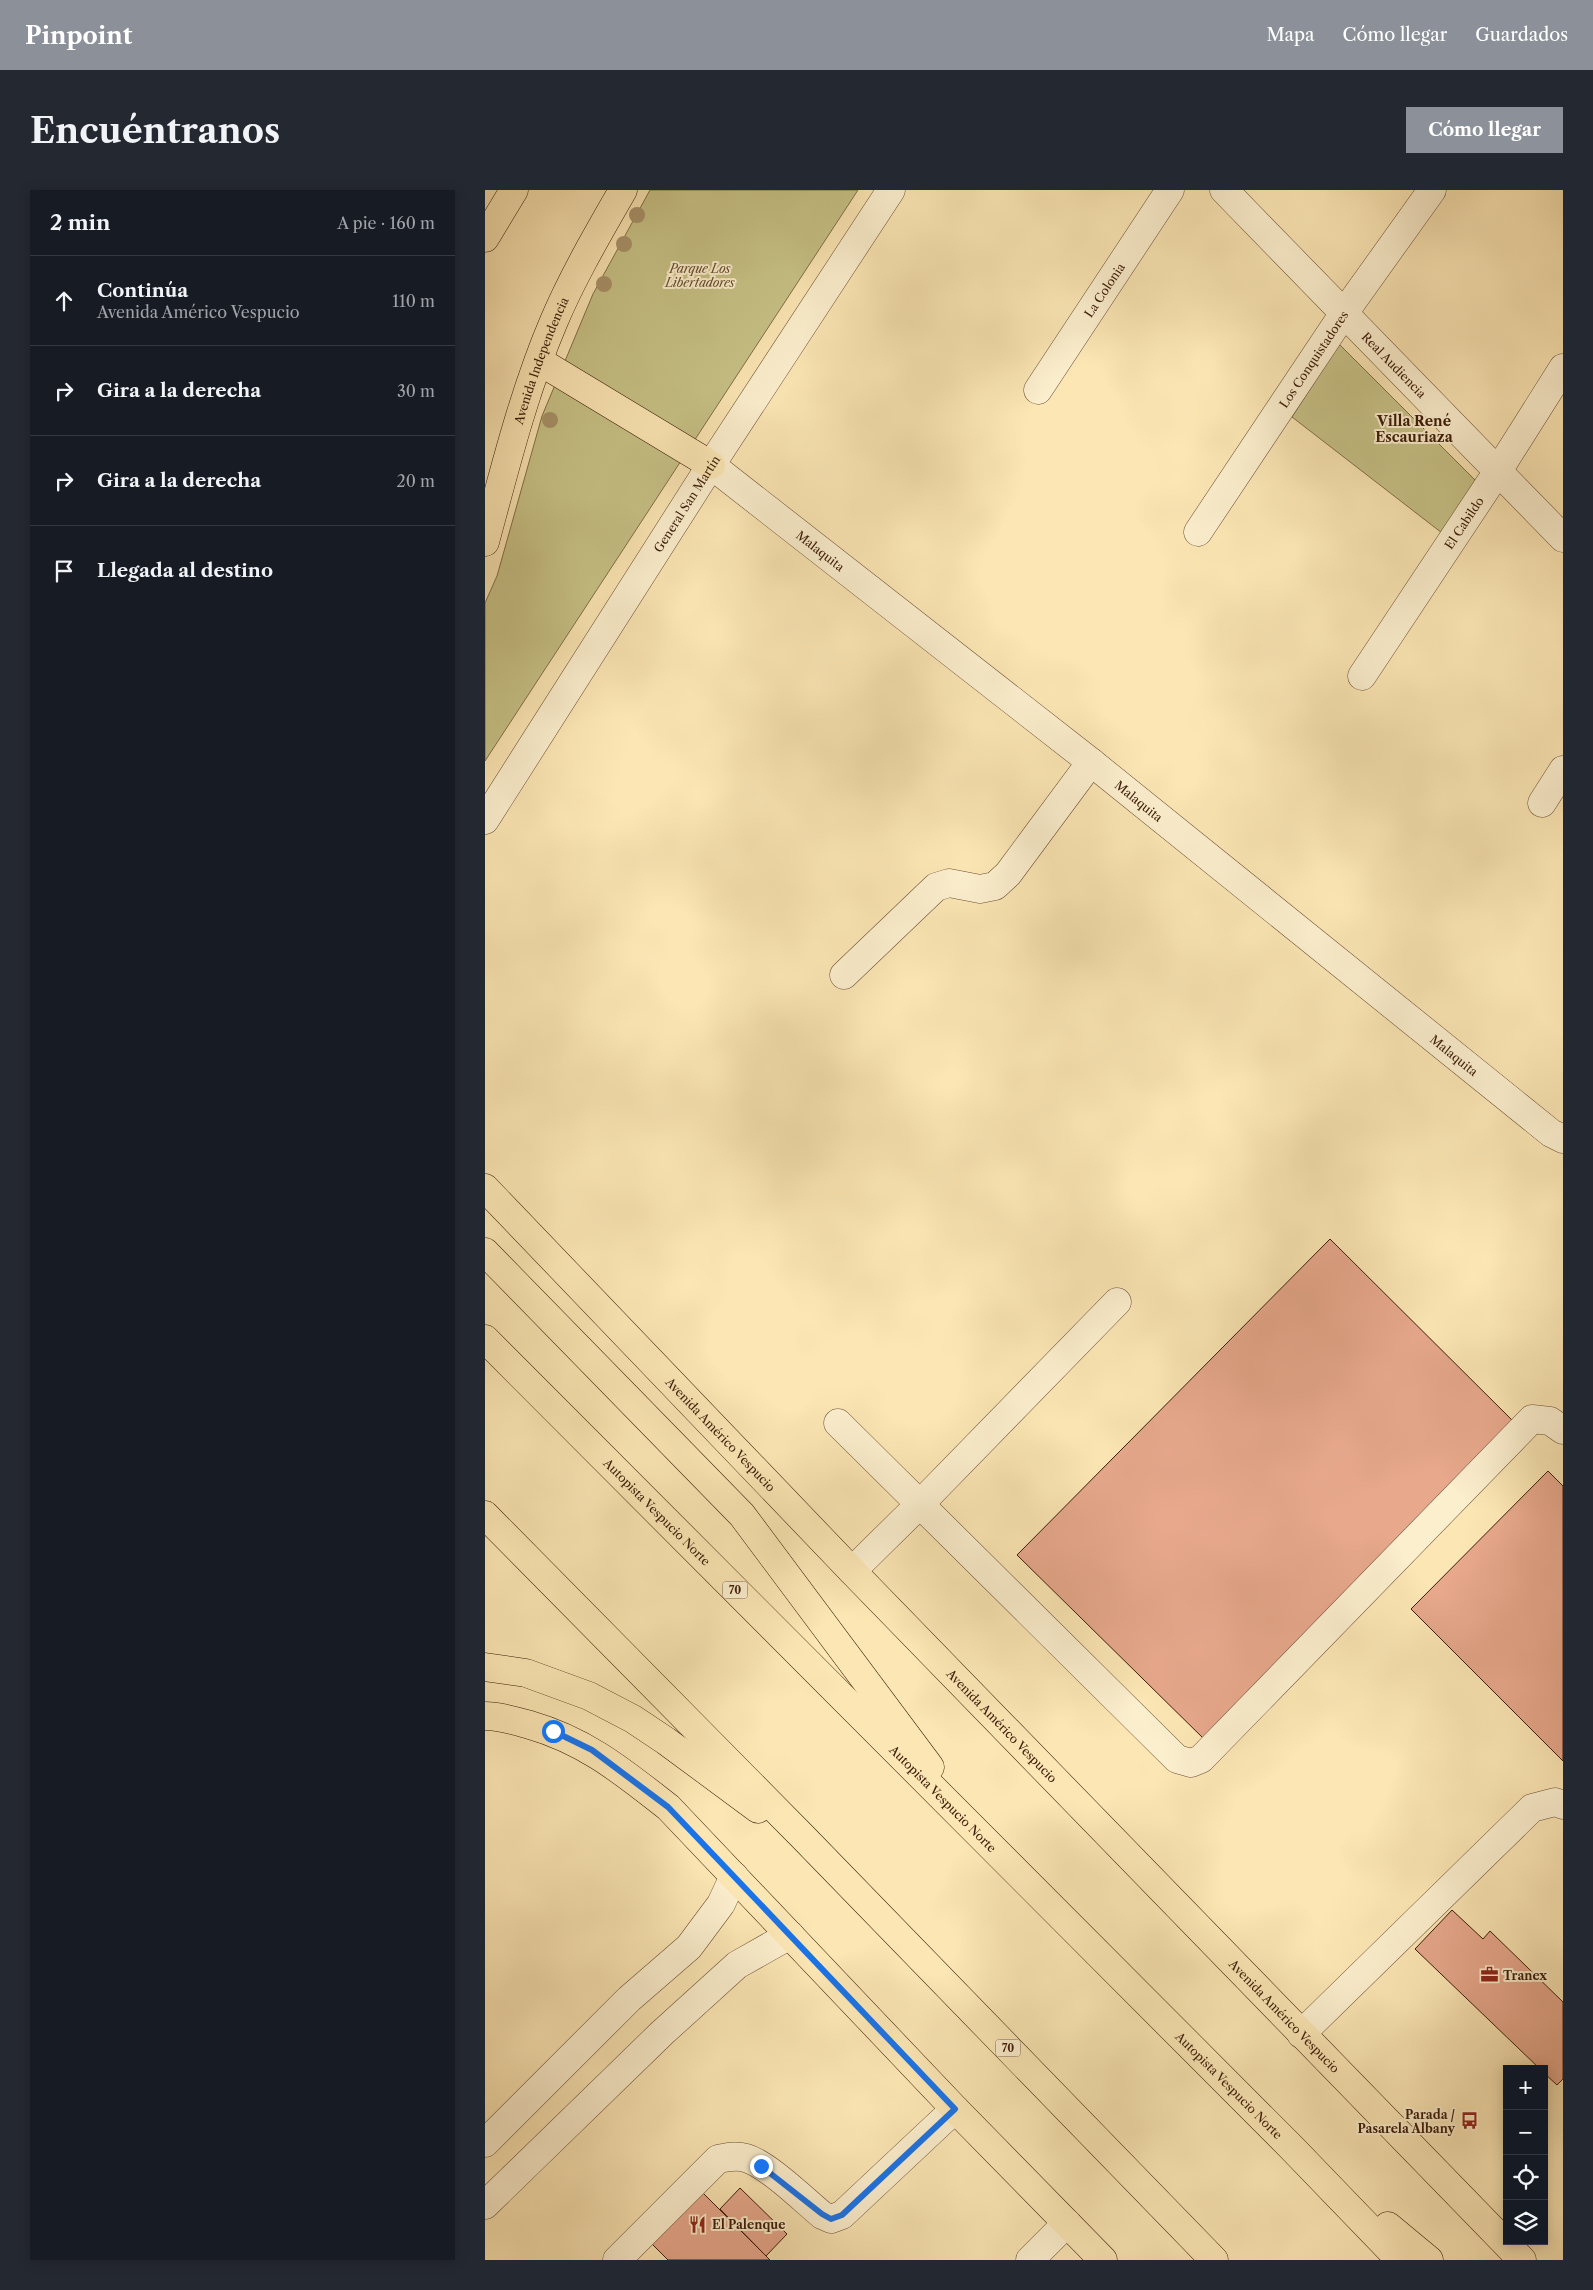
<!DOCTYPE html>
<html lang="es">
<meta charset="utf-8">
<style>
:root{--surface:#171b24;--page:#242831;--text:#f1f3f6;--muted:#9ea1a6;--line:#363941;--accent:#8c9099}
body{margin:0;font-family:"Libre Caslon Text",serif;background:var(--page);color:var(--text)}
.controls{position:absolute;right:15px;bottom:15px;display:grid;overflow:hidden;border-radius:0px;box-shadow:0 2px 12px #0003}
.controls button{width:45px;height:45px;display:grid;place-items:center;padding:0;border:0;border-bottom:1px solid var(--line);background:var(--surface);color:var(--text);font:25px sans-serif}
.stop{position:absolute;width:15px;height:15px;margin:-11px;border:4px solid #1a73e8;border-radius:50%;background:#fff}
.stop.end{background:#1a73e8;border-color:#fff;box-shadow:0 1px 5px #0008}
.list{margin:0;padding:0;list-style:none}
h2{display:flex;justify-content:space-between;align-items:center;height:65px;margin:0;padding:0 20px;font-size:21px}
h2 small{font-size:16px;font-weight:400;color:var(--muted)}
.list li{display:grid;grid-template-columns:32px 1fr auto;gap:15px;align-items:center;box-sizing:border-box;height:90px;padding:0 20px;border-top:1px solid var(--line)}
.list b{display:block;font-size:19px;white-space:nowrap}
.list p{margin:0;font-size:16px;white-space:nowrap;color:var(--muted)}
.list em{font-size:16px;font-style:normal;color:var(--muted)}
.icon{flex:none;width:28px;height:28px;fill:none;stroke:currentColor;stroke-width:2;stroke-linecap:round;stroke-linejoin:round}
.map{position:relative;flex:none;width:1078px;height:2070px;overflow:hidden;border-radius:0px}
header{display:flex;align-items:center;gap:30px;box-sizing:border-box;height:70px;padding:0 25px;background:var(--accent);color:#fff}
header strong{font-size:24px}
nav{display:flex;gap:28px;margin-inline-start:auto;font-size:18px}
.intro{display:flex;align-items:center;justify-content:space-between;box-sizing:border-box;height:120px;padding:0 30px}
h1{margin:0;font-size:35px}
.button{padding:12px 22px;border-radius:0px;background:var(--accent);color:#fff;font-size:18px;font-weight:700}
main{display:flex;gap:30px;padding:0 30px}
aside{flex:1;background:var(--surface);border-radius:0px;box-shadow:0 2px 12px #0003}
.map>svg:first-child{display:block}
.green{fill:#c7c287;stroke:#816e48}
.building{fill:#e7a88c;stroke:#3b1b08}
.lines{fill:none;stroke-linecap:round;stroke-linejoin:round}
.minor-casing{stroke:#6b4e33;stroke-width:29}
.major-casing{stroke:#3b1b08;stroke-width:29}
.highway-casing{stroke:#3b1b08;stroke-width:29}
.minor{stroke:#fcefce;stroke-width:28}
.major{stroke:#fbe6b4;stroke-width:28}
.highway{stroke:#fbe6b4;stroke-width:28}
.tree{fill:#a8926a}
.route{stroke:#1a73e8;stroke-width:6}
.labels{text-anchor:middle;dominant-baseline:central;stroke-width:4;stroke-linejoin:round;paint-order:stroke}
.shield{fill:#fcefce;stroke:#755b43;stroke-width:1}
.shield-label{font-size:11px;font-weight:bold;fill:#3b1b08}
.park-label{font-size:12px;font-style:italic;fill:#654d2e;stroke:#fcefce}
.street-label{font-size:12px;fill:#3b1b08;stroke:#fcefce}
.poi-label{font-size:12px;font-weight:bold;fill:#3b1b08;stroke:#fcefce;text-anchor:start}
.neighbourhood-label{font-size:14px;font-weight:bold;fill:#3b1b08;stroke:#fcefce}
</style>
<header>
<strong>Pinpoint</strong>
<nav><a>Mapa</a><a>Cómo llegar</a><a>Guardados</a></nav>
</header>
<div class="intro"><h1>Encuéntranos</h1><a class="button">Cómo llegar</a></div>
<main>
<aside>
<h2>2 min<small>A pie · 160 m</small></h2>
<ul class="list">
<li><svg class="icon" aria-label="ahead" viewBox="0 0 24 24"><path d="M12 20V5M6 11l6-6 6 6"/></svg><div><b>Continúa</b><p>Avenida Américo Vespucio</p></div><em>110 m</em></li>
<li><svg class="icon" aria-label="right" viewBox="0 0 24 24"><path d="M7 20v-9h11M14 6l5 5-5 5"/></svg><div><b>Gira a la derecha</b></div><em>30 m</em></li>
<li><svg class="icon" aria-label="right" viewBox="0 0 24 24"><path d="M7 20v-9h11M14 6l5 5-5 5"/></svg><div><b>Gira a la derecha</b></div><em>20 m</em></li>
<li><svg class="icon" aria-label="arrive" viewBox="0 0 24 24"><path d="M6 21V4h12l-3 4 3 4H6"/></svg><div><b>Llegada al destino</b></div></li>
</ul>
</aside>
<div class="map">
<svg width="1078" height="2070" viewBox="0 0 1078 2070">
<rect width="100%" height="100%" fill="#fbe6b4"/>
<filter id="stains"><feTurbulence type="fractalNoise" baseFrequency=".004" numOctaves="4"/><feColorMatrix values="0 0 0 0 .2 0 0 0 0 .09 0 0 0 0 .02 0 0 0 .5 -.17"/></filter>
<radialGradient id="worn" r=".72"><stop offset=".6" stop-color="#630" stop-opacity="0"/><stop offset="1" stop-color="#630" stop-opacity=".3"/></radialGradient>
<path class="green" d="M165 0H373L0 571V413L12 386 57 226 108 104Z
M854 154 993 293 957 343 807 227Z"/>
<path class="building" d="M845 1049 1032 1235 720 1550 532 1365Z
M1063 1281 1078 1296V1571L926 1419Z
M967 1720 998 1749 1005 1741 1078 1812V1889L1072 1895 1059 1883V1879H1055L930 1759Z
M213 1998 285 2070H183L162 2049Z
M255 1998 302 2044 281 2066 235 2019Z"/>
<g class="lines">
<defs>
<g id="minor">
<path id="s1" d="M739 0 1078 348"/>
<path id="s2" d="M553 200 685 0"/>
<path id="s3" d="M226 275 606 572 1066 943 1078 949"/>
<path id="s4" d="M713 342 859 123 947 0"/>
<path id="s5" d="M877 486 1013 281 1078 178"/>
<path d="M1057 613 1078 580"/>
<path id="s6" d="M0 630 226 275 406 0"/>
<path d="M359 785 451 697 464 693 495 699 510 696 523 684 606 572"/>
<path d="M353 1233 692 1569 706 1573 716 1569 1047 1229 1065 1231 1078 1240"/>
<path d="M367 1381 435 1314 632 1112"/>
<path d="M816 1844 1047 1618 1070 1612 1078 1615"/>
<path d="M0 1953 144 1809 204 1757 236 1714 249 1686"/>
<path d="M0 2015 177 1843 252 1775 305 1745"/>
<path d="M132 2070 233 1969C243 1967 251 1965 261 1968 282 1974 318 2009 337 2025L346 2029 357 2025 470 1919"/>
<path d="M545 2070 582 2033"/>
</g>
<g id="major">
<path d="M54 171 226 275"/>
<path id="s7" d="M0 352C20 278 39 201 69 131 88 86 114 42 138 0"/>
<path id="s8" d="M0 998 367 1381 1037 2070"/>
<path d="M0 1526C15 1526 31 1531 45 1535 101 1551 138 1582 183 1617L470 1919 618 2070"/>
</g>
<g id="highway">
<path d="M0 48 29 0"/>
<path d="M0 1062 257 1325 445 1577"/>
<path id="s9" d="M0 1149 806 1957 915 2070"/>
<path d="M0 1325 317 1646 729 2070"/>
<path d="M0 1477 41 1483 104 1506 148 1529 181 1551 273 1619"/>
<path d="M903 2036 944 2070"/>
</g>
</defs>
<use href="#minor" class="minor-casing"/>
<use href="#major" class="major-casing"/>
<use href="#highway" class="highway-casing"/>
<use href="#minor" class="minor"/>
<use href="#major" class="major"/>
<use href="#highway" class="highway"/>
</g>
<g class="tree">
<circle cx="152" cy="25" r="8"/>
<circle cx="139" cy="54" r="8"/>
<circle cx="119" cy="94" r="8"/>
<circle cx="65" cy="230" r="8"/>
</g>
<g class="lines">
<path class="route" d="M68 1541 107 1560 183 1617 470 1919 357 2025 346 2029 337 2024 276 1976"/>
</g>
<defs>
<symbol id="office-bare" viewBox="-9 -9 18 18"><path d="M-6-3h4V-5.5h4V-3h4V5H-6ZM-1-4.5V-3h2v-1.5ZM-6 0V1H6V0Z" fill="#8f2418" stroke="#fcefce" stroke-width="2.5" paint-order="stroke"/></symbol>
<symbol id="bus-bare" viewBox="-9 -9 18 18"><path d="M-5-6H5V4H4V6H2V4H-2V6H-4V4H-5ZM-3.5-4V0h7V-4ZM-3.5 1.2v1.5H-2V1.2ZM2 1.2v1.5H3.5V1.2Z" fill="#8f2418" stroke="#fcefce" stroke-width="2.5" paint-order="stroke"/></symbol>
<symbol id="restaurant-bare" viewBox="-9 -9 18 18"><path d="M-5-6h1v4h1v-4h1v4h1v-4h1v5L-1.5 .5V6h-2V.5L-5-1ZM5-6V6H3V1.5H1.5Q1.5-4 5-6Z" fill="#8f2418" stroke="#fcefce" stroke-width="2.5" paint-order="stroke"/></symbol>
</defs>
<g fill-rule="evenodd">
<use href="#office-bare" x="992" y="1772" width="25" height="25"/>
<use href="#bus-bare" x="972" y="1918" width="25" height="25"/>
<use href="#restaurant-bare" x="200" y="2022" width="25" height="25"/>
</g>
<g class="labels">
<g class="shield">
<rect x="237.5" y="1391.5" width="25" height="17" rx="4"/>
<rect x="510.5" y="1849.5" width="25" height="17" rx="4"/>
</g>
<g class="shield-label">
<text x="250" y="1400">70</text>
<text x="523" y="1858">70</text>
</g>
<g class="park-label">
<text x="215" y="78">Parque Los<tspan x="215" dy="14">Libertadores</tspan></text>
</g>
<g class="street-label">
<text stroke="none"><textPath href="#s2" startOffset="120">La Colonia</textPath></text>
<text stroke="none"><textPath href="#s4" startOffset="208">Los Conquistadores</textPath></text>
<text stroke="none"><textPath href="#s7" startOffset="190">Avenida Independencia</textPath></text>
<text stroke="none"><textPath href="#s1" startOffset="244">Real Audiencia</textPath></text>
<text stroke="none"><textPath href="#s6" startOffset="375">General San Martín</textPath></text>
<text stroke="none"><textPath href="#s5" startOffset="184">El Cabildo</textPath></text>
<text stroke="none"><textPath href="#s3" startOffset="139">Malaquita</textPath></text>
<text stroke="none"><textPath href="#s3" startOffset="544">Malaquita</textPath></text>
<text stroke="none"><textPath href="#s3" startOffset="949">Malaquita</textPath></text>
<text stroke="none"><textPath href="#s8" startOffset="341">Avenida Américo Vespucio</textPath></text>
<text stroke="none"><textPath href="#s9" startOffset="244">Autopista Vespucio Norte</textPath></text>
<text stroke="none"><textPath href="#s8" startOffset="746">Avenida Américo Vespucio</textPath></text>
<text stroke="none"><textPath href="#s9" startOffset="649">Autopista Vespucio Norte</textPath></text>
<text stroke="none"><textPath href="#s8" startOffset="1151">Avenida Américo Vespucio</textPath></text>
<text stroke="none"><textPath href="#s9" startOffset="1054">Autopista Vespucio Norte</textPath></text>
</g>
<g class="poi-label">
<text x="1018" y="1785">Tranex</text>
<text x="970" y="1924" text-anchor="end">Parada /<tspan x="970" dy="14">Pasarela Albany</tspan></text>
<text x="227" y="2034">El Palenque</text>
</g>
<g class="neighbourhood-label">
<text x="929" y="231">Villa René<tspan x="929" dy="16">Escauriaza</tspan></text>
</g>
</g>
<rect width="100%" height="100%" filter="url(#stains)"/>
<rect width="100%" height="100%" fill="url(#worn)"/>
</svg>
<div class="controls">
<button>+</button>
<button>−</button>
<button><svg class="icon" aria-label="locate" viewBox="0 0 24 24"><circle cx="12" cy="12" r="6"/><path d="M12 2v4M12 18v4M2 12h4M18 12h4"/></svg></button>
<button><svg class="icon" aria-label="layers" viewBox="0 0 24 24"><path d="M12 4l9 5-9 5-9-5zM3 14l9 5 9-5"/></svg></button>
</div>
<div class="stop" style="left:68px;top:1541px"></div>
<div class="stop end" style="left:276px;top:1976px"></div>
</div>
</main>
